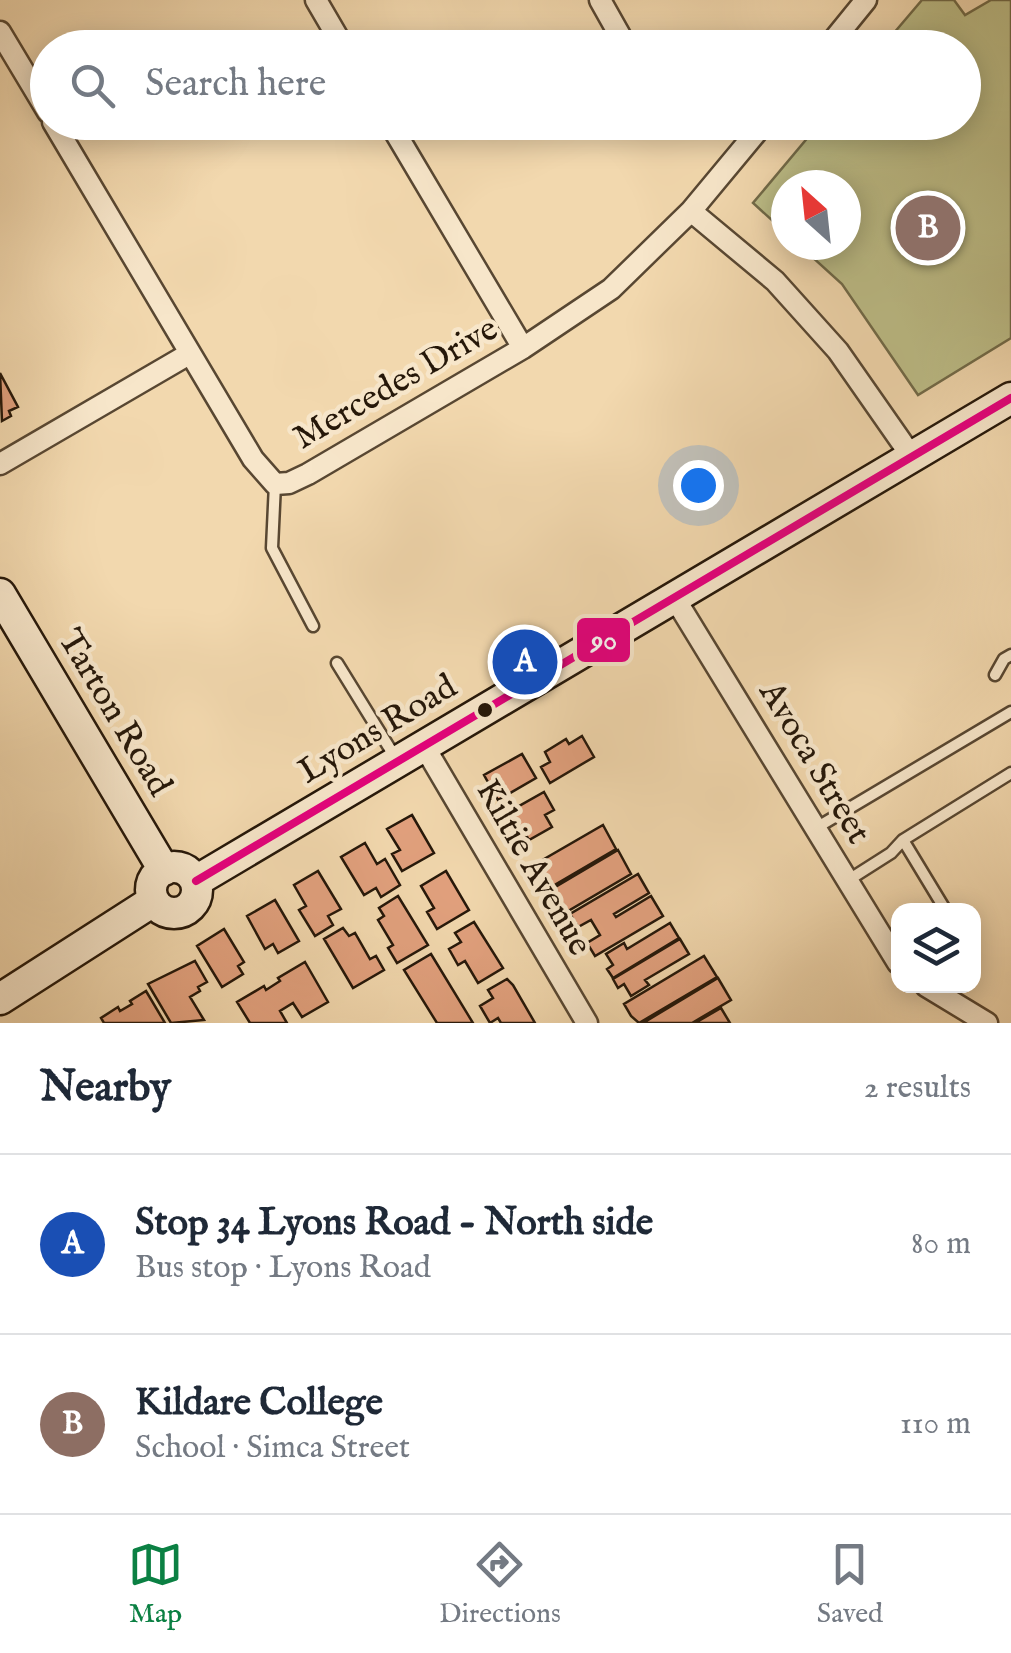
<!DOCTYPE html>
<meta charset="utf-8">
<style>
:root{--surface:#fff;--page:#f6f6f7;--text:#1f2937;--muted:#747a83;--line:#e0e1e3;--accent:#0b8043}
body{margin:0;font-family:"IM FELL English",serif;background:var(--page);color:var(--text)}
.controls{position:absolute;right:30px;bottom:30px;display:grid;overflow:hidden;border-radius:20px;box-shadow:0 5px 25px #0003}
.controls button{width:90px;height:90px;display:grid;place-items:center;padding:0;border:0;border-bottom:2px solid var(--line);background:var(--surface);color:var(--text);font:50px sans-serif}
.compass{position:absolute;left:771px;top:170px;width:90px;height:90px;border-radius:50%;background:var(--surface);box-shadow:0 5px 25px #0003;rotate:333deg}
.you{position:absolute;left:698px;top:485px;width:35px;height:35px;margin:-25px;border:8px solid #fff;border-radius:50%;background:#1a73e8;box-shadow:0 0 0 15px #1a73e833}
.badge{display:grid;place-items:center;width:65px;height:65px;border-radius:50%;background:var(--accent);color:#fff;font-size:32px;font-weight:700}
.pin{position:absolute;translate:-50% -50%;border:5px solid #fff;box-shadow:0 2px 10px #0006}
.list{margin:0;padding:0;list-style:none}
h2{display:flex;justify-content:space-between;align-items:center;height:130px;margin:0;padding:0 40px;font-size:42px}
h2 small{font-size:32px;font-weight:400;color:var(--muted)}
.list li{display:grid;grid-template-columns:65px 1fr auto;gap:30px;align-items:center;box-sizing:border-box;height:180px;padding:0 40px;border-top:2px solid var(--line)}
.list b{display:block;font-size:38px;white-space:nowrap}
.list p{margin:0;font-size:32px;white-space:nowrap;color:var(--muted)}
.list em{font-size:32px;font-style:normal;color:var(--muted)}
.icon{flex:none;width:55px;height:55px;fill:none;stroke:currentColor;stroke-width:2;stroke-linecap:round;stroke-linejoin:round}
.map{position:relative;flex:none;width:1011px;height:1023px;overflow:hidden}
.search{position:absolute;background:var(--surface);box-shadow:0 5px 25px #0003;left:30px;right:30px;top:30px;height:110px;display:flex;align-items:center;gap:25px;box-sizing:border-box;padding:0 35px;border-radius:55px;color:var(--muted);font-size:38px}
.sheet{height:490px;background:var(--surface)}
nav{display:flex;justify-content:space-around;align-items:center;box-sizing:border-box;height:140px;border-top:2px solid var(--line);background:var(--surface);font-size:28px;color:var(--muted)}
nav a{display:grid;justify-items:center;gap:5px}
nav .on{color:var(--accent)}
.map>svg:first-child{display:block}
.green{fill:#bdbe88;stroke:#716a48;stroke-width:2.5}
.building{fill:#e2a17e;stroke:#251709;stroke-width:2.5}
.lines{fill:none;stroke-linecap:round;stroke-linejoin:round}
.lane-casing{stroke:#584732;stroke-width:15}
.street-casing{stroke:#584732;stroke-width:25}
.secondary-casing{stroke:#251709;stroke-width:35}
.lane{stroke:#f7e6ca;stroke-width:10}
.street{stroke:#f7e6ca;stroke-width:20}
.secondary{stroke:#f7e6ca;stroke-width:30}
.bus-1-casing{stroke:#f7e6ca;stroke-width:15}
.bus-1{stroke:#e5007d;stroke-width:8}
.bus-dot{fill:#251709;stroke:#f7e6ca;stroke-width:4}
.labels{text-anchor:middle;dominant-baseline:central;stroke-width:9;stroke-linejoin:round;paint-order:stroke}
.street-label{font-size:35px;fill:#251709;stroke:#f7e6ca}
.line-badge{stroke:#f7e6ca;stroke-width:4}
.badge-label{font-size:28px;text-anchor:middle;font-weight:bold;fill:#fff}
</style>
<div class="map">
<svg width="1011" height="1023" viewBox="0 0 1011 1023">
<rect width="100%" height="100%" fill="#f2d8ae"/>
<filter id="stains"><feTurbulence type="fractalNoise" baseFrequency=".002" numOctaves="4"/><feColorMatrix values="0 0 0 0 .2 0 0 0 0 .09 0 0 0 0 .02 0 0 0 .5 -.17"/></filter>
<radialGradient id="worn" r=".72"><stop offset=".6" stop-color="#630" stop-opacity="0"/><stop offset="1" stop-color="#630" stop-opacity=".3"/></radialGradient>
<path class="green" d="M922 0H954L965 15 991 0H1011V338L918 395 842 284 799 245H846V185H786V233L753 203 820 123 964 122V48L882 47Z"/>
<path class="building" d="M0 373 18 407 9 411 11 416 2 421Z
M582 736 594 757 550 783 541 767 550 762 545 752 566 739 569 744Z
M522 754 536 778 498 800 484 775Z
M544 792 554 810 545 815 552 827 529 840 521 827 515 831 505 814Z
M412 815 434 853 402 871 392 854 400 850 387 829Z
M603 825 616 849 551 887 539 862Z
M365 843 377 864 385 859 400 885 381 897 376 888 364 895 341 857Z
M618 850 631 874 568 911 552 889Z
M318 871 341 909 328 916 333 925 315 936 299 910 306 906 294 885Z
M446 871 469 910 437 929 427 912 434 908 421 886Z
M638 874 649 893 614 914 616 917 651 896 663 916 595 956 587 943 600 935 591 920 578 927 570 914Z
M398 896 428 945 397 963 388 948 393 945 378 920 384 916 379 908Z
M275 900 299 941 278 953 273 944 265 949 247 916Z
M474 922 503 968 478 983 465 961 458 965 449 949 461 942 455 933Z
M670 923 679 938 613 978 607 969 613 965 606 954 624 943 627 949Z
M343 928 349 936 355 933 370 959 376 956 384 970 353 988 324 939Z
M224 929 244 962 238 966 243 974 222 987 197 946Z
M680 939 689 954 645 980 649 985 631 996 624 984 618 988 613 979Z
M431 954 473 1023H437L404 970Z
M704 956 717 977 639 1023 631 1016 624 1004Z
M195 961 207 982 198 987 200 991 190 997 204 1020 171 1023 148 984Z
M305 962 328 1002 302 1017 293 1003 280 1011 287 1023H250L237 1002 264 986 266 990 280 981 278 978Z
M718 978 731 1000 692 1023H643Z
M507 979 513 985 535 1023H501L498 1018 490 1023 480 1006 493 998 488 990Z
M146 991 165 1023H104L101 1018 118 1007 120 1011 132 1004 130 1001Z
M721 1008 730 1023H695Z"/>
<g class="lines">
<defs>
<path id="lane" d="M275 484 272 548 313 626
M337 663 395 757
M995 675 1004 659 1011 655
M816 828 1011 712
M903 840 946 911
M847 881 891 853 903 840 1011 773"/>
<path id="street" d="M316 0 344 48
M600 0 627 48
M0 32 48 112
M827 48 866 0
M53 122 253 459 275 484 289 483 308 474 523 348 611 289 691 211 765 122
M389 122 523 348
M684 122 687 125
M691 211 775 281 838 351 912 457
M0 464 189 354
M674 597 898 963
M424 746 587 1023
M926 986 987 1023"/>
<path id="secondary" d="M0 594 164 870
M151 890a23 23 0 1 1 46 0a23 23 0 1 1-46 0Z
M196 881 1011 398
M0 999 153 901"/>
</defs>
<use href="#lane" class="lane-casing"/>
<use href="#street" class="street-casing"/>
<use href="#secondary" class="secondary-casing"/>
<use href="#lane" class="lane"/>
<use href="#street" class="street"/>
<use href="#secondary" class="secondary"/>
<defs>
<path id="bus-1" d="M196 881 1011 398"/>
</defs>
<use href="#bus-1" class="bus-1-casing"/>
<use href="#bus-1" class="bus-1"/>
</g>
<circle class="bus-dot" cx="485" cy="710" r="9"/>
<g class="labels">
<g class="street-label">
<text transform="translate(396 384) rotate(-30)">Mercedes Drive</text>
<text transform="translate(114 713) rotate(59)">Tarton Road</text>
<text transform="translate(378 730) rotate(-31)">Lyons Road</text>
<text transform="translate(814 763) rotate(59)">Avoca Street</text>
<text transform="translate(533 868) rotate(60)">Kiltie Avenue</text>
</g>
</g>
<rect class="line-badge" x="575" y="616" width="57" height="48" rx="10" fill="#e5007d"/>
<g class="badge-label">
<text x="604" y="649">90</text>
</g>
<rect width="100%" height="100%" filter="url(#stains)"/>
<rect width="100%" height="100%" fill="url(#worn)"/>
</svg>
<div class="controls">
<button><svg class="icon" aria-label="layers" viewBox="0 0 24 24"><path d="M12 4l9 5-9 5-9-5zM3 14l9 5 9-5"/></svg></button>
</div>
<svg class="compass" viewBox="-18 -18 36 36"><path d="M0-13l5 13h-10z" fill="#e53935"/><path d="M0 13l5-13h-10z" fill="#747a83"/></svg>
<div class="you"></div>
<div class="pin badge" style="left:525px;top:662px;background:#1a4fb4">A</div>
<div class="pin badge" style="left:928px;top:228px;background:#8d6e63">B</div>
<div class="search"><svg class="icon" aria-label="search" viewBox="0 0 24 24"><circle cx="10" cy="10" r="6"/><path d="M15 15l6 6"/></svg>Search here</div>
</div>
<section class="sheet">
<h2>Nearby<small>2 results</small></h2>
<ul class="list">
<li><span class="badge" style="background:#1a4fb4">A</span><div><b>Stop 34 Lyons Road - North side</b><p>Bus stop · Lyons Road</p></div><em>80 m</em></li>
<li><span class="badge" style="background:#8d6e63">B</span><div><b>Kildare College</b><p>School · Simca Street</p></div><em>110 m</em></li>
</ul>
</section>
<nav>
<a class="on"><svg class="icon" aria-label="map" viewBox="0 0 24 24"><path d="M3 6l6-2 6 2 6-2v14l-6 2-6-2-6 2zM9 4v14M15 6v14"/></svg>Map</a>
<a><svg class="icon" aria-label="directions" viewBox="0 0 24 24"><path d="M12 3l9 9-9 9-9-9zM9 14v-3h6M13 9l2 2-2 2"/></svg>Directions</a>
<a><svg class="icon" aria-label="saved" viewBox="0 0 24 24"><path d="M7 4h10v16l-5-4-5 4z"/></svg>Saved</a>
</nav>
